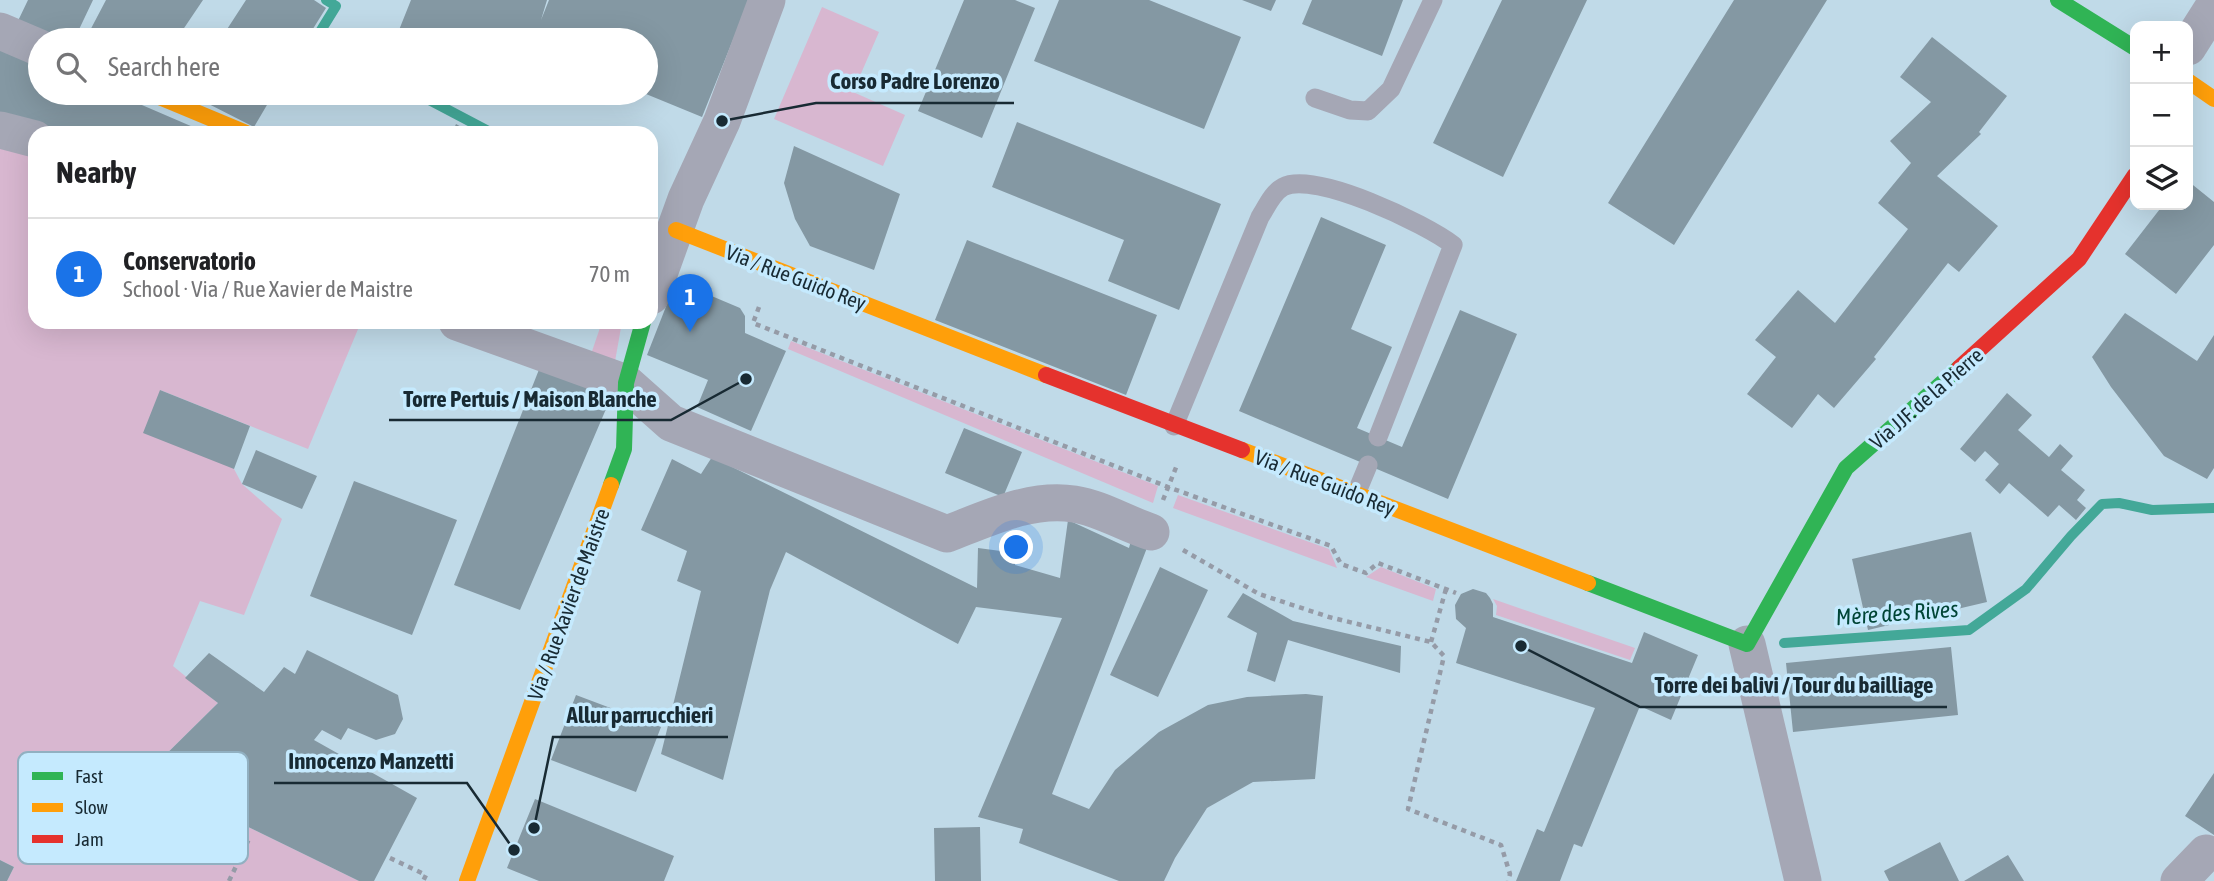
<!DOCTYPE html>
<meta charset="utf-8">
<style>
:root{--surface:#fff;--page:#f2f2f2;--text:#202124;--muted:#757577;--line:#e0e0e0;--accent:#1a73e8}
body{margin:0;font-family:"Asap Condensed",sans-serif;background:var(--page);color:var(--text)}
.controls{position:absolute;right:21px;top:21px;display:grid;overflow:hidden;border-radius:14px;box-shadow:0 7px 28px #0002}
.controls button{width:63px;height:63px;display:grid;place-items:center;padding:0;border:0;border-bottom:2px solid var(--line);background:var(--surface);color:var(--text);font:35px sans-serif}
.you{position:absolute;left:1017px;top:548px;width:24px;height:24px;margin:-18px;border:5px solid #fff;border-radius:50%;background:#1a73e8;box-shadow:0 0 0 10px #1a73e833}
.badge{display:grid;place-items:center;width:46px;height:46px;border-radius:50%;background:var(--accent);color:#fff;font-size:23px;font-weight:700}
.pin{position:absolute;translate:-50% -58px;filter:drop-shadow(0 2px 4px #0008)}
.pin::after{content:'';position:absolute;top:37px;width:24px;height:21px;background:inherit;clip-path:polygon(0 0,100% 0,50% 100%)}
.list{margin:0;padding:0;list-style:none}
h2{display:flex;justify-content:space-between;align-items:center;height:91px;margin:0;padding:0 28px;font-size:30px}
h2 small{font-size:23px;font-weight:400;color:var(--muted)}
.list li{display:grid;grid-template-columns:46px 1fr auto;gap:21px;align-items:center;box-sizing:border-box;height:112px;padding:0 28px;border-top:2px solid var(--line)}
.list b{display:block;font-size:26px;white-space:nowrap}
.list p{margin:0;font-size:23px;white-space:nowrap;color:var(--muted)}
.list em{font-size:23px;font-style:normal;color:var(--muted)}
.icon{flex:none;width:38px;height:38px;fill:none;stroke:currentColor;stroke-width:2;stroke-linecap:round;stroke-linejoin:round}
.map{position:relative;flex:none;width:2214px;height:881px;overflow:hidden}
.search{position:absolute;background:var(--surface);box-shadow:0 7px 28px #0002;left:28px;top:28px;width:630px;height:77px;display:flex;align-items:center;gap:18px;box-sizing:border-box;padding:0 24px;border-radius:38px;color:var(--muted);font-size:26px}
.panel{position:absolute;background:var(--surface);box-shadow:0 7px 28px #0002;left:28px;top:126px;width:630px;height:203px;border-radius:21px}
.map>svg:first-child{display:block}
.green{fill:#d8b7d0}
.lines{fill:none;stroke-linecap:round;stroke-linejoin:round}
.stream{stroke:#43a898;stroke-width:10}
.building{fill:#8498a3}
.path{stroke:#959ba7;stroke-width:4.5;stroke-dasharray:5 5;stroke-linecap:butt}
.lane{stroke:#a5a7b5;stroke-width:19}
.street{stroke:#a5a7b5;stroke-width:37}
.fast{stroke:#30b455;stroke-width:16}
.slow{stroke:#ff9f0a;stroke-width:16}
.jam{stroke:#e5322d;stroke-width:16}
.labels{text-anchor:middle;dominant-baseline:central;stroke-width:7;stroke-linejoin:round;paint-order:stroke}
.street-label{font-size:21px;fill:#182a33;stroke:#c5eafe}
.water-label{font-size:23px;font-style:italic;fill:#004536;stroke:#c5eafe}
.key{fill:#c5eafe;stroke:#91b0c1;stroke-width:2}
.key-label{font-size:19px;fill:#182a33}
.leader{fill:none;stroke:#182a33;stroke-width:2.5}
.callout-dot{fill:#182a33;stroke:#c5eafe;stroke-width:2.5}
.callout-label{font-size:23px;text-anchor:middle;font-weight:bold;fill:#182a33;stroke:#c5eafe;stroke-width:7;stroke-linejoin:round;paint-order:stroke}
</style>
<div class="map">
<svg width="2214" height="881" viewBox="0 0 2214 881">
<rect width="100%" height="100%" fill="#c0dae8"/>
<path class="green" d="M822 7 879 32 853 92 905 115 883 166 774 119Z
M0 142 35 152V322H361L308 449 160 390 234 469 242 484 282 519 244 615 200 601 173 666 218 703 144 776 359 881H7L14 867 0 860Z
M602 322H622L614 367 590 357Z
M791 341 1158 486 1153 503 788 349Z
M1178 495 1329 549 1337 568 1173 508Z
M1381 567 1436 589 1433 601 1366 577Z
M1493 599 1635 648 1630 660 1496 615 1497 606Z"/>
<g class="lines">
<path class="stream" d="M315 40 336 6 326 0
M416 93 492 133
M1784 643 1969 630 2026 589 2071 536 2102 504 2119 503 2152 510 2214 508"/>
</g>
<path class="building" d="M28 0H93L74 40H52L16 25Z
M106 0H203L176 40H148L140 37 138 40H85Z
M246 0H314L326 8 306 40H220Z
M411 0H547L541 20 549 0H749L702 117 646 94V40H395Z
M964 0H1015L1035 8 982 138 918 111Z
M1059 0H1149L1241 37 1204 129 1034 61Z
M1242 0H1276L1271 11Z
M1312 0H1403L1382 56 1302 24Z
M1502 0H1587L1503 177 1433 143Z
M1734 0H1827L1674 245 1608 203Z
M1932 37 2007 96 1979 132 1981 134 1937 176 1998 226 1959 272 1948 263 1874 357 1876 359 1834 408 1818 394 1792 428 1747 394 1776 357 1755 340 1798 290 1835 323 1908 229 1878 203 1911 163 1890 141 1931 102 1900 77Z
M0 44 40 61V93H114L207 133H49L0 119Z
M187 93H274L254 127Z
M1017 122 1221 204 1179 310 1108 281 1124 240 992 187Z
M456 124 472 133H452Z
M794 146 900 194 874 270 810 246 795 219 784 183Z
M2188 181 2214 202V245L2176 294 2125 254 2163 205H2188Z
M1321 217 1386 245 1351 329 1392 347 1357 428 1402 447 1460 310 1517 334 1448 499 1239 411Z
M967 240 1157 315 1126 395 935 320Z
M676 281 740 308 745 316V333L786 351 751 431 697 407 708 380 647 355Z
M2125 313 2197 361 2214 335V468L2207 479 2164 456 2111 387 2092 357Z
M540 367 612 395 520 610 454 585Z
M160 390 250 426 234 469 143 433Z
M2007 393 2032 415 2018 430 2049 457 2060 444 2073 456 2061 470 2085 490 2077 500 2086 508 2076 520 2059 505 2048 517 2009 483 2000 494 1985 480 1999 464 1985 451 1975 462 1960 449Z
M964 428 1022 452 1003 497 945 473Z
M256 450 317 476 302 509 242 484Z
M712 457 977 588 978 548 1016 553 1015 565 1060 578 1068 520 1129 548 1133 533 1150 540 1052 794 1089 809 1115 770 1159 732 1208 705 1247 697 1306 694 1323 696 1315 779 1253 782 1207 808 1175 858 1164 881H1119L1019 843 1023 829 978 817 1062 618 976 607 958 644 786 552 770 590 723 780 661 754 701 591 677 581 687 551 641 530 672 459 701 474Z
M354 481 457 520 412 635 310 596Z
M1971 532 1987 602 1868 630 1852 559Z
M1160 567 1208 590 1158 697 1110 675Z
M1473 589 1486 593 1490 598 1493 604V617L1632 663 1644 632 1698 655 1671 720 1640 706 1582 847 1574 844 1560 881H1516L1537 829 1544 832 1595 708 1456 663 1466 628 1456 619 1455 605 1461 594Z
M1243 593 1293 621 1401 646 1400 673 1288 640 1275 682 1247 671 1257 633 1227 617Z
M1951 647 1958 715 1793 732 1786 663Z
M307 650 398 695 403 719 395 734 376 740 348 728 341 740 322 730 314 740 417 798 374 881H359L144 776 218 703 185 678 209 653 264 692 284 667 295 674Z
M576 695 661 727 636 792 551 760Z
M2214 773V835L2185 816Z
M535 799 674 856 664 881H539L507 868Z
M980 827 981 881H935L934 828Z
M1940 842 1959 881H1889L1884 871Z
M2008 855 2024 881H1964Z
M0 860 14 867 7 881H0Z"/>
<g class="lines">
<path class="path" d="M759 307 753 323 1168 487 1331 546 1341 564 1366 573 1378 563 1456 593
M1163 500 1177 465
M1183 550 1259 594 1329 617 1431 642 1444 656 1408 809 1501 845 1510 874 1508 881
M1431 642 1446 589
M390 858 426 875 423 881
M229 881 249 839"/>
<path class="lane" d="M1315 98 1350 110 1368 111 1391 89 1433 0
M1174 426 1260 217C1266 208 1272 193 1283 187 1314 170 1426 224 1453 245L1378 437
M1356 494 1368 465"/>
<path class="street" d="M0 31 40 48
M2188 47 2214 6
M0 130 35 139
M651 296 686 199 722 121 767 0
M457 322 626 383 671 423 947 534C986 519 1031 497 1074 504 1100 508 1126 524 1151 532
M1747 644 1803 881
M2179 881 2206 853"/>
<path class="fast" d="M2058 0 2135 48
M611 485 624 449 626 383 643 322
M1588 583 1747 644 1846 468 1959 368"/>
<path class="slow" d="M2188 81 2214 99
M150 93 246 133
M676 230 1046 375
M1242 450 1588 583
M467 881 611 485"/>
<path class="jam" d="M1959 368 2079 259 2135 175
M1046 375 1242 450"/>
</g>
<g class="labels">
<g class="street-label">
<text transform="translate(796 277) rotate(21)">Via / Rue Guido Rey</text>
<text transform="translate(1926 398) rotate(-41)">Via JJF. de la Pierre</text>
<text transform="translate(1325 482) rotate(21)">Via / Rue Guido Rey</text>
<text transform="translate(568 604) rotate(-70)">Via / Rue Xavier de Maistre</text>
</g>
<g class="water-label">
<text transform="translate(1897 613) rotate(-4)">Mère des Rives</text>
</g>
</g>
<rect x="18" y="752" width="230" height="112" rx="10" class="key"/>
<rect x="32" y="772" width="31" height="8" fill="#30b455"/>
<rect x="32" y="803" width="31" height="9" fill="#ff9f0a"/>
<rect x="32" y="835" width="31" height="8" fill="#e5322d"/>
<g class="key-label">
<text x="75" y="783">Fast</text>
<text x="75" y="814">Slow</text>
<text x="75" y="846">Jam</text>
</g>
<path class="leader" d="M722 121L816 103H1014M746 379L671 420H389M1521 646L1640 707H1947M534 828L553 737H728M514 850L467 783H274"/>
<g class="callout-dot">
<circle cx="722" cy="121" r="7"/>
<circle cx="746" cy="379" r="7"/>
<circle cx="1521" cy="646" r="7"/>
<circle cx="534" cy="828" r="7"/>
<circle cx="514" cy="850" r="7"/>
</g>
<g class="callout-label">
<text x="915" y="89">Corso Padre Lorenzo</text>
<text x="530" y="407">Torre Pertuis / Maison Blanche</text>
<text x="1794" y="693">Torre dei balivi / Tour du bailliage</text>
<text x="640" y="723">Allur parrucchieri</text>
<text x="371" y="769">Innocenzo Manzetti</text>
</g>
</svg>
<div class="controls">
<button>+</button>
<button>−</button>
<button><svg class="icon" aria-label="layers" viewBox="0 0 24 24"><path d="M12 4l9 5-9 5-9-5zM3 14l9 5 9-5"/></svg></button>
</div>
<div class="you"></div>
<div class="pin badge" style="left:690px;top:332px">1</div>
<div class="search"><svg class="icon" aria-label="search" viewBox="0 0 24 24"><circle cx="10" cy="10" r="6"/><path d="M15 15l6 6"/></svg>Search here</div>
<section class="panel">
<h2>Nearby<small></small></h2>
<ul class="list">
<li><span class="badge">1</span><div><b>Conservatorio</b><p>School · Via / Rue Xavier de Maistre</p></div><em>70 m</em></li>
</ul>
</section>
</div>
